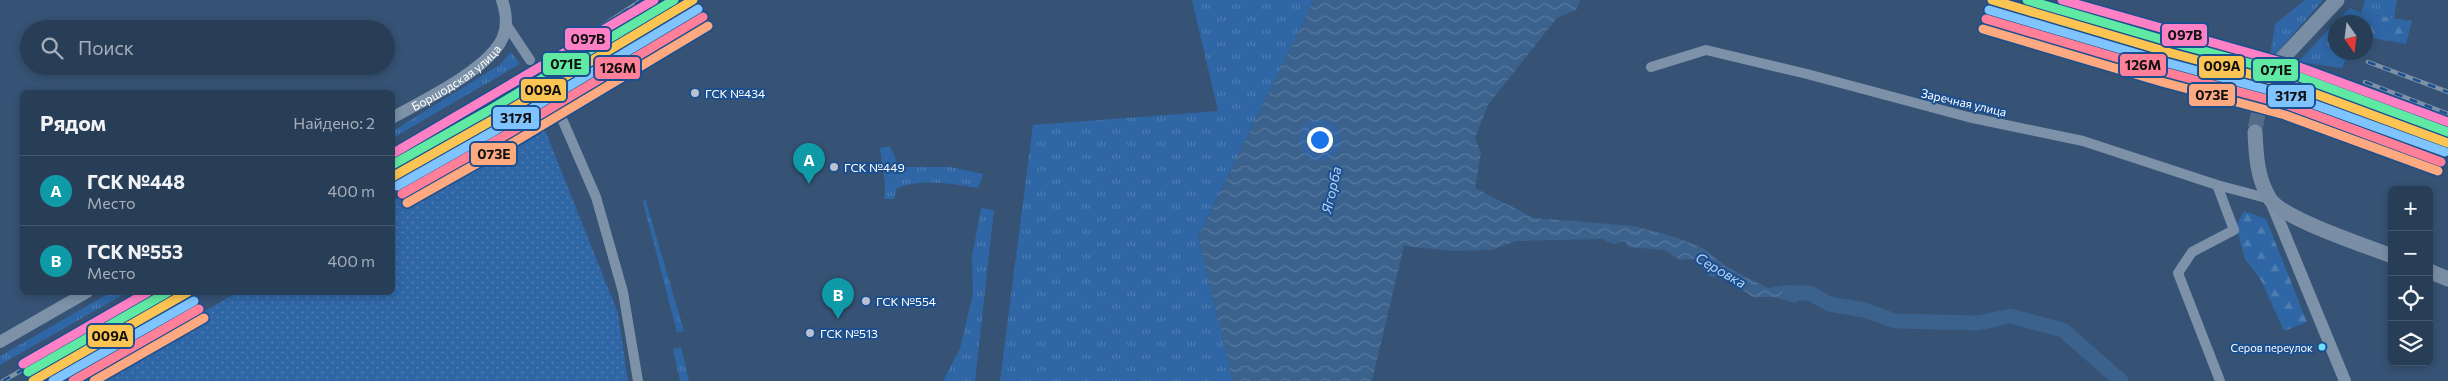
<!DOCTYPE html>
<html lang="ru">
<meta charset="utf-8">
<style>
:root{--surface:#283e57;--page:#30455d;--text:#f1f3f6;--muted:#a5aeba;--line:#44576d;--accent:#b9c2ce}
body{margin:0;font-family:Commissioner,sans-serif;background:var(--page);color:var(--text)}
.controls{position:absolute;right:15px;bottom:15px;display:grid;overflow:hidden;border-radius:8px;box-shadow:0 2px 8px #0003}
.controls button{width:45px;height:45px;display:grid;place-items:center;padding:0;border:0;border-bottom:1px solid var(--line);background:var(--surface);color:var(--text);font:25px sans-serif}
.compass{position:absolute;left:2328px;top:15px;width:45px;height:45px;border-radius:50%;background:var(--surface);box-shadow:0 2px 8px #0003;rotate:166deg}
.you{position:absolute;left:1319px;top:139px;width:18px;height:18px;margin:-12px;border:4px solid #fff;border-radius:50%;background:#1a73e8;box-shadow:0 0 0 8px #1a73e833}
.badge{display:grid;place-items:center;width:32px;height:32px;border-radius:50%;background:var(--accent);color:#fff;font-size:16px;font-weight:700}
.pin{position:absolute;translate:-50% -41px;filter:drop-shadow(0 1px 2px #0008)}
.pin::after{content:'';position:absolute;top:26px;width:18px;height:15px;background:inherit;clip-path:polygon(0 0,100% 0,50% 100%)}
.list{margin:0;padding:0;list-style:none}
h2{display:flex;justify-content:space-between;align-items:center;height:65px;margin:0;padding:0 20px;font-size:21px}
h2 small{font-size:16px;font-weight:400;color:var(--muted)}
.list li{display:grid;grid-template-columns:32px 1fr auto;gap:15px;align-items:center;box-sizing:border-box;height:70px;padding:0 20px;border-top:1px solid var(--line)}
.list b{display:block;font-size:19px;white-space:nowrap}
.list p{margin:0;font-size:16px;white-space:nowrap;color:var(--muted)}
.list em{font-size:16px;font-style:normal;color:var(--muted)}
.icon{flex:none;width:28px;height:28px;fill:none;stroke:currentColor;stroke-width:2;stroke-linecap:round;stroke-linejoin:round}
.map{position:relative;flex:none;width:2448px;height:381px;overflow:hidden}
.search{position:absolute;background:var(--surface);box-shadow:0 2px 8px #0003;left:20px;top:20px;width:375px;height:55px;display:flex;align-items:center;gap:12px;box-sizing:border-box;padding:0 18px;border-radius:28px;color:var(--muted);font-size:19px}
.panel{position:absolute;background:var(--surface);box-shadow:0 2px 8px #0003;left:20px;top:90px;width:375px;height:205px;border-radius:8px}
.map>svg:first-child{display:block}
.grass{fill:url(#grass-tufts)}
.forest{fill:url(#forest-firs)}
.garden{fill:url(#garden-dots)}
.water{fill:url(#water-waves)}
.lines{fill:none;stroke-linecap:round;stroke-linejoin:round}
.river{stroke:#3b618d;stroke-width:15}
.secondary-tunnel{stroke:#546c89;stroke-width:15;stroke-dasharray:15 8;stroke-linecap:butt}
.minor{stroke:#7d92a8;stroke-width:10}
.tertiary{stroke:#7d92a8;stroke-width:12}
.secondary{stroke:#798da4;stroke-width:15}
.rail-casing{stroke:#7e92a7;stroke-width:4.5}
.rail{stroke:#1b4f8f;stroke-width:2.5;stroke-dasharray:8;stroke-linecap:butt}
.rail-1-casing{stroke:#1b4f8f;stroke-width:12}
.rail-2-casing{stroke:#1b4f8f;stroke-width:12}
.rail-3-casing{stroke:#1b4f8f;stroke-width:12}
.rail-4-casing{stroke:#1b4f8f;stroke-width:12}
.rail-5-casing{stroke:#1b4f8f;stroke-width:12}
.rail-6-casing{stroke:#1b4f8f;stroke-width:12}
.rail-1{stroke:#fcc553;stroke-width:9}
.rail-2{stroke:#80c4ff;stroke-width:9}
.rail-3{stroke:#60e9a3;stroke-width:9}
.rail-4{stroke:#ff8098;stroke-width:9}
.rail-5{stroke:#ff80c5;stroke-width:9}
.rail-6{stroke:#ffa980;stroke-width:9}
.poi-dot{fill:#b9c2ce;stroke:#1b4f8f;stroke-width:2}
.bus-dot{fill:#6ddff8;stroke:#1b4f8f;stroke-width:2}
.labels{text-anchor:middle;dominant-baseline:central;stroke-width:4;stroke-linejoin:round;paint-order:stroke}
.bus-label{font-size:11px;fill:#fff;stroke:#1b4f8f;text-anchor:end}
.street-label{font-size:12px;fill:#fff;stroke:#1b4f8f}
.poi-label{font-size:12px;fill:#fff;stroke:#1b4f8f;text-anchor:start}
.water-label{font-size:14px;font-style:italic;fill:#b5d3f5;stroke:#1b4f8f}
.line-badge{stroke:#1b4f8f;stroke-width:2}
.pale-badge-label{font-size:14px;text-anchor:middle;font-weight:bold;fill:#111}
</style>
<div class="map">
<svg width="2448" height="381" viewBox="0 0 2448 381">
<defs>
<pattern id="grass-tufts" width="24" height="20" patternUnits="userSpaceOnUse" patternTransform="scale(1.25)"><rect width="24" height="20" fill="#2f66a5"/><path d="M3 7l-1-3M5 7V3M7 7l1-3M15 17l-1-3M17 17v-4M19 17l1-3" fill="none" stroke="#4e7db2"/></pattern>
<pattern id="forest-firs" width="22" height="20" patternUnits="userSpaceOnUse" patternTransform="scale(1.25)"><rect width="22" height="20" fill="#2f66a5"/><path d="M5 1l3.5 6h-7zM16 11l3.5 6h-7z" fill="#4e7db2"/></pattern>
<pattern id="garden-dots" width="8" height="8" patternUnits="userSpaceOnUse" patternTransform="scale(1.25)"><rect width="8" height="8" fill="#2f66a5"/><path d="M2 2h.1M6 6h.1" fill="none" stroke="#4e7db2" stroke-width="1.8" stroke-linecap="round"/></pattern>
<pattern id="water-waves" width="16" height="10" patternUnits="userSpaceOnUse" patternTransform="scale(1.25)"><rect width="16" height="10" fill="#3b618d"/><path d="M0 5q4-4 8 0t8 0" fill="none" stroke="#58799e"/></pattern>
</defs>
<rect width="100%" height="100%" fill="#365274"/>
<path class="grass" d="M1192 0H1314L1198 237 1233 381H1000L1033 125 1218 111Z
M2305 0H2323L2269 62 2275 24Z
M2365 0H2397L2394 18 2362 13 2359 22H2336L2350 8 2361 13Z
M2335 23 2336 52 2348 53 2342 68 2298 62Z
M511 52 520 64 393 138V131L499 65Z
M890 146 899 167H951L983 174 978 188C951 184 923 178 897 188L894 199H884L885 185 880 148Z
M645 198 684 331 677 332 643 202Z
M981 208 994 210 975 381H943L960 348 973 294 972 257Z
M111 292 126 293 0 365V356Z
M681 347 689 381H680L673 349Z"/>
<path class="forest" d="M2361 13 2412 21 2406 44 2366 37V22H2359Z
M2244 211 2266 219 2307 322 2284 331 2261 280 2245 259 2236 226Z"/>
<path class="garden" d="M539 115 618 313 628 381H85L236 293 392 292 393 201Z"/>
<path class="water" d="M1314 0H1580L1576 10 1557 18 1488 105 1475 138 1481 153 1475 188 1534 218 1634 226 1675 237 1703 248 1728 268 1768 288 1786 285 1810 293 1795 303 1775 297H1752L1724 276 1710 277 1695 259 1680 260 1664 250 1628 247 1625 241 1613 244 1603 239 1516 241 1492 250 1451 251 1404 246 1372 381H1233L1198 237Z"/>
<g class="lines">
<path class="river" d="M1789 293H1810L1829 304 1864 310 1895 321 1978 323 2010 316 2063 330 2121 381"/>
<path class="secondary-tunnel" d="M2255 128 2262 97 2273 72"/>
<path class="minor" d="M506 24 530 60
M1651 67 1706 50 1807 74 1968 117 2083 141 2217 185 2270 199
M556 105 596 197 623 292 638 381
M2217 185 2234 230 2192 252 2178 273 2220 381"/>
<g class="tertiary">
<path id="s1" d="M392 118C422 101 490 69 503 37 508 25 506 12 502 0"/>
<path d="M2270 199 2345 381"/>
<path d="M0 342 87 292"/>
</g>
<path class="secondary" d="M2273 72 2278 63 2337 0
M2255 132C2256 154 2257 179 2270 199 2283 219 2367 246 2392 256
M2429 271 2448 279"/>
<defs>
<path id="rail" d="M2368 62 2448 92
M2365 82 2448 114
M2362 93 2448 126
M392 159 443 130 642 0
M3 381 158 292"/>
</defs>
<use href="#rail" class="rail-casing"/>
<use href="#rail" class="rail"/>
<defs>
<path id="rail-1" d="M1992 0 2171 53 2294 86 2448 143
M392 177 491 121 693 0
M33 381 188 292"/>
<path id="rail-2" d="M1989 10 2168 63 2291 96 2445 152
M397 186 496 130 698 9
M53 381 194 301"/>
<path id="rail-3" d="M2027 0 2174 43 2297 76 2448 132
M392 165 486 112 674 0
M28 372 168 292"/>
<path id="rail-4" d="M1986 19 2165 72 2288 105 2441 162
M402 194 501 138 703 17
M73 381 199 309"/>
<path id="rail-5" d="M2062 0 2299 67 2448 122
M392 154 654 0
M23 364 148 292"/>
<path id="rail-6" d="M1983 29 2162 82 2285 115 2438 171
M407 203 506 147 708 26
M94 381 204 318"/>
</defs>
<use href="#rail-1" class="rail-1-casing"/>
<use href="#rail-2" class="rail-2-casing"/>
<use href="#rail-3" class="rail-3-casing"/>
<use href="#rail-4" class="rail-4-casing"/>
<use href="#rail-5" class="rail-5-casing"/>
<use href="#rail-6" class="rail-6-casing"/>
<use href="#rail-1" class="rail-1"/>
<use href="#rail-2" class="rail-2"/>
<use href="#rail-3" class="rail-3"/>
<use href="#rail-4" class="rail-4"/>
<use href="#rail-5" class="rail-5"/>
<use href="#rail-6" class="rail-6"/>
</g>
<g class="poi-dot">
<circle cx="695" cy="93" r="5"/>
<circle cx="834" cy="167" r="5"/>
<circle cx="866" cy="301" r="5"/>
<circle cx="810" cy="333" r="5"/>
</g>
<circle class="bus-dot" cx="2322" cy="347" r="4.5"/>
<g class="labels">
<g class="bus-label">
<text x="2313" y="347">Серов переулок</text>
</g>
<g class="street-label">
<text stroke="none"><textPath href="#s1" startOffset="76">Боршодская улица</textPath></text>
<text transform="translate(1964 102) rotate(13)">Заречная улица</text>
</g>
<g class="poi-label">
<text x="705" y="93">ГСК №434</text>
<text x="844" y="167">ГСК №449</text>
<text x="876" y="301">ГСК №554</text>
<text x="820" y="333">ГСК №513</text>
</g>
<g class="water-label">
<text transform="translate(1331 190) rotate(-77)">Ягорба</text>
<text transform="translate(1721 270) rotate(30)">Серовка</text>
</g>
</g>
<g class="line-badge">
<rect x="2161" y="23" width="47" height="24" rx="5" fill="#ff80c5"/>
<rect x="564" y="27" width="47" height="24" rx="5" fill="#ff80c5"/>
<rect x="542" y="52" width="48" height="24" rx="5" fill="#60e9a3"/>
<rect x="2119" y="53" width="48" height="24" rx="5" fill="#ff8098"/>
<rect x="2198" y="55" width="47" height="24" rx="5" fill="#fcc553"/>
<rect x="594" y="56" width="47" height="24" rx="5" fill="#ff8098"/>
<rect x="2252" y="58" width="47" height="24" rx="5" fill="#60e9a3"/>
<rect x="520" y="78" width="47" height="24" rx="5" fill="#fcc553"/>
<rect x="2188" y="83" width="48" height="24" rx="5" fill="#ffa980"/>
<rect x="2267" y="84" width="48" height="24" rx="5" fill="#80c4ff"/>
<rect x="492" y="106" width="48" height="24" rx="5" fill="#80c4ff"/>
<rect x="470" y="142" width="47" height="24" rx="5" fill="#ffa980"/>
<rect x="87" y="324" width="47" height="24" rx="5" fill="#fcc553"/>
</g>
<g class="pale-badge-label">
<text x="2185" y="40">097В</text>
<text x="588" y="44">097В</text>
<text x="566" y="69">071Е</text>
<text x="2143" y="70">126М</text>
<text x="2222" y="71">009А</text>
<text x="618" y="73">126М</text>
<text x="2276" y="75">071Е</text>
<text x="543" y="95">009А</text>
<text x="2212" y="100">073Е</text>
<text x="2291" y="101">317Я</text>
<text x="516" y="123">317Я</text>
<text x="494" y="159">073Е</text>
<text x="110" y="341">009А</text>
</g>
</svg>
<div class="controls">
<button>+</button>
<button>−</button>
<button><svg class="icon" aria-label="locate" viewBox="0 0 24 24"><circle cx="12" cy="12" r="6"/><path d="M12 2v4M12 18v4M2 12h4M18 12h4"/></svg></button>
<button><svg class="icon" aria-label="layers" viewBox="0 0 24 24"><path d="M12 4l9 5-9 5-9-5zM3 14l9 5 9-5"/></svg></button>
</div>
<svg class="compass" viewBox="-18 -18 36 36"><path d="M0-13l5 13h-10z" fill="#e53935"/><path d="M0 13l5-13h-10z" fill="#a5aeba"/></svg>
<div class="you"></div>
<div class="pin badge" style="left:809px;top:184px;background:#0f9aa8">A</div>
<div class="pin badge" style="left:838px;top:319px;background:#0f9aa8">B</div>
<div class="search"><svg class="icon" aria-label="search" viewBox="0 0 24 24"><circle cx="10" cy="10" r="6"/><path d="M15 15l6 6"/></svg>Поиск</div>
<section class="panel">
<h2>Рядом<small>Найдено: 2</small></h2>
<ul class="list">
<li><span class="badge" style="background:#0f9aa8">A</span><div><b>ГСК №448</b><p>Место</p></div><em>400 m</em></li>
<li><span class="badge" style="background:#0f9aa8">B</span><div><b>ГСК №553</b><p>Место</p></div><em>400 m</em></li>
</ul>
</section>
</div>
